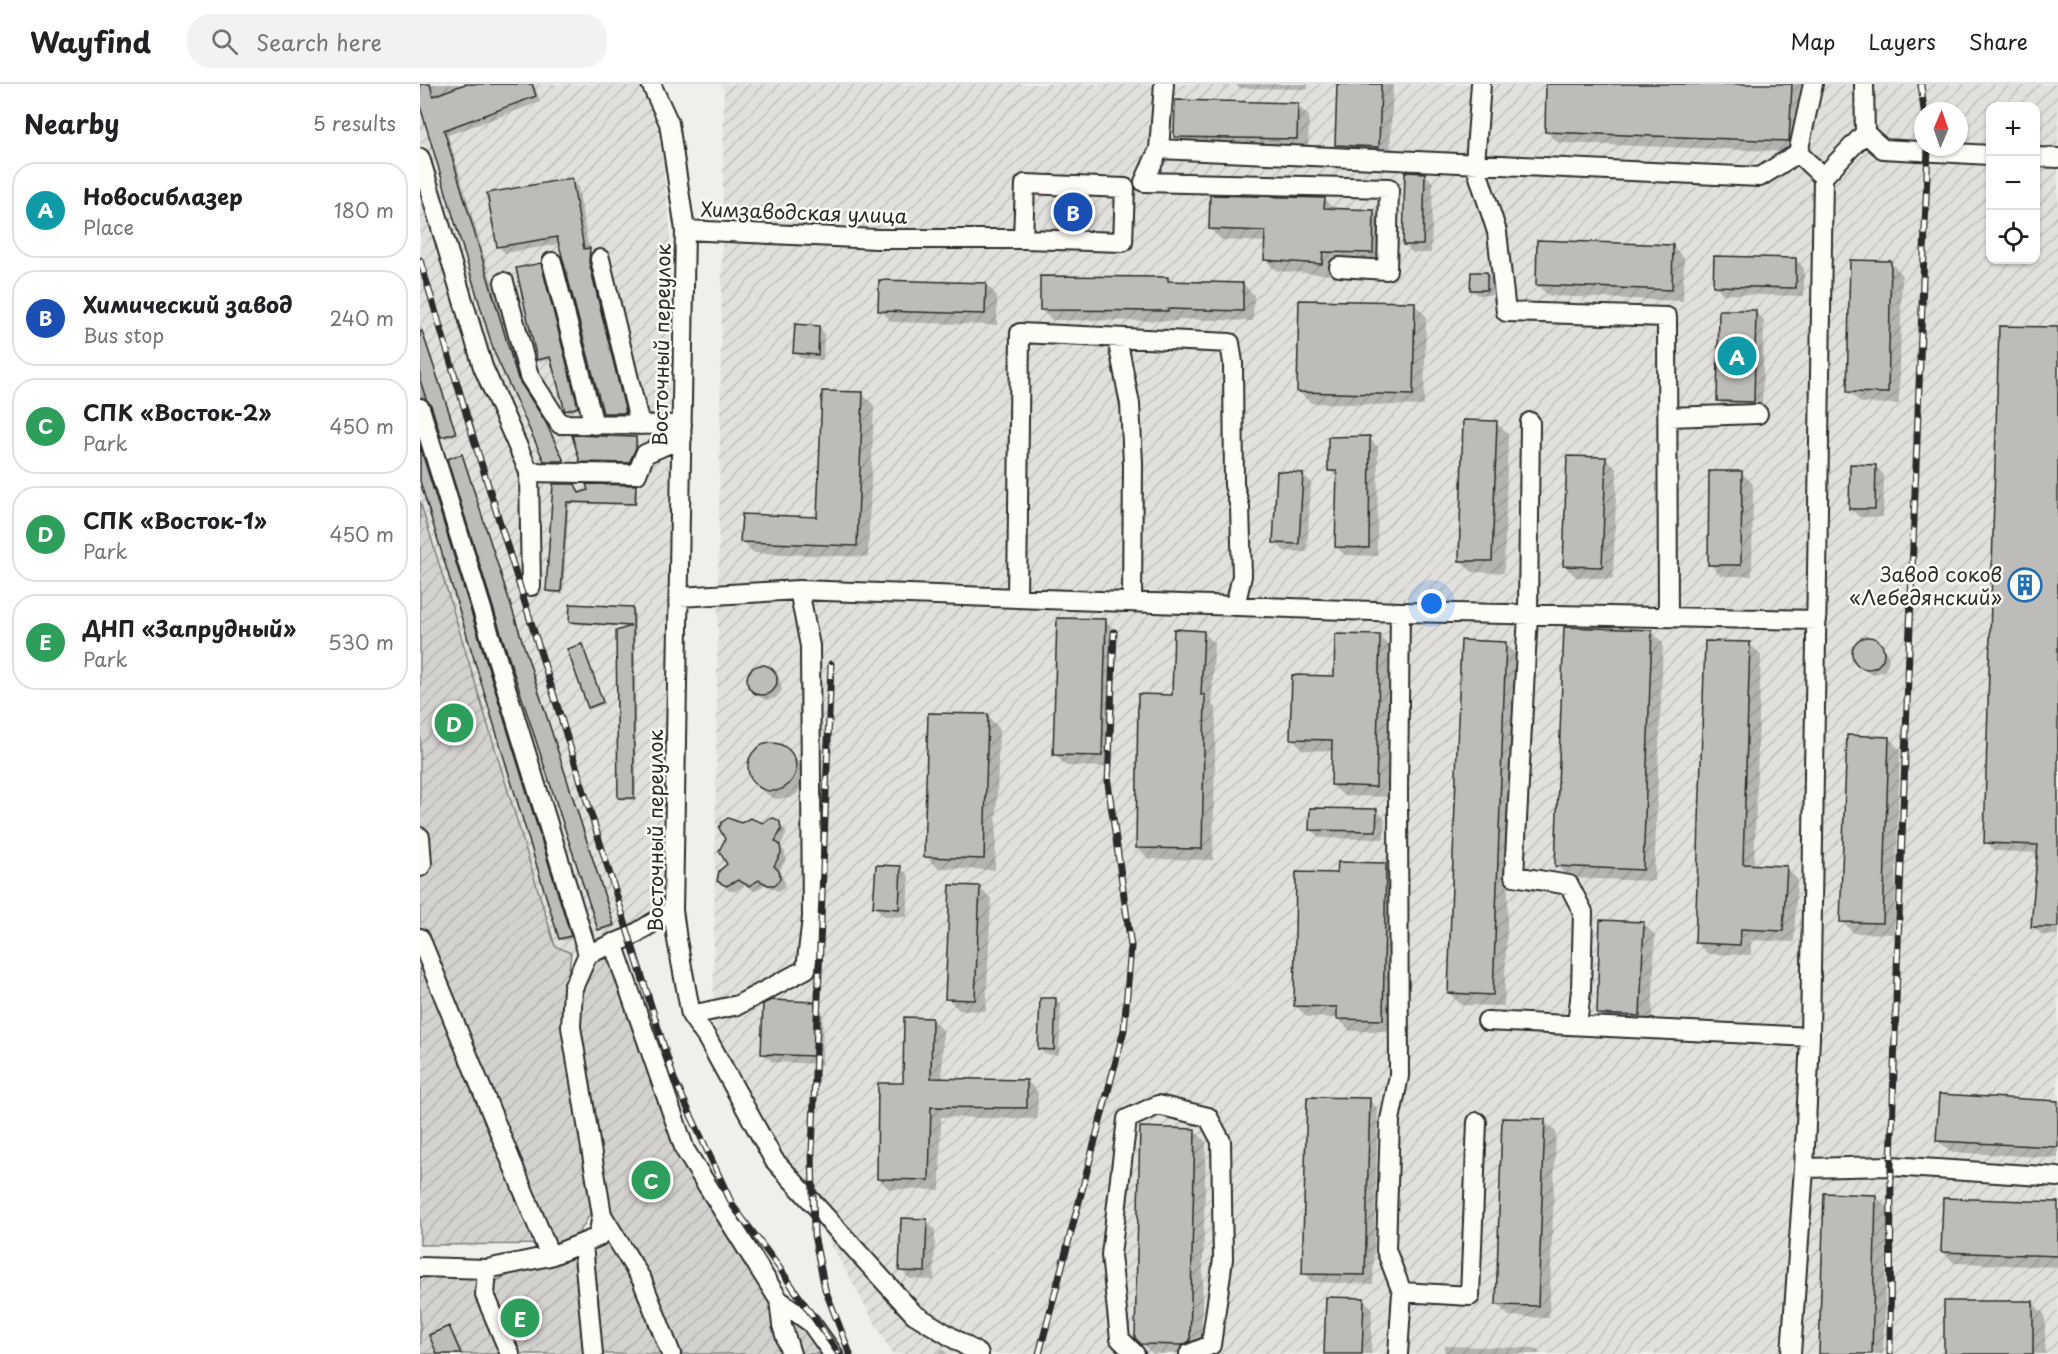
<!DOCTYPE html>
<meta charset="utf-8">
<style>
:root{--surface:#fff;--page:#f2f2f2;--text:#202124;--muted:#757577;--line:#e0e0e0;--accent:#1f6fb2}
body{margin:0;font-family:"Playpen Sans",sans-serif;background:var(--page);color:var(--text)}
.controls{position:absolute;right:18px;top:18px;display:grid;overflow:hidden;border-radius:12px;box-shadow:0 2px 4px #0004}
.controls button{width:54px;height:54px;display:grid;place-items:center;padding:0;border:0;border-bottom:2px solid var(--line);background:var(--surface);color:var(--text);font:30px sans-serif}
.compass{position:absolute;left:1494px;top:18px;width:54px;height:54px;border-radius:50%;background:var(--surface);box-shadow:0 2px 4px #0004;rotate:2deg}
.you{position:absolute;left:1012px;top:520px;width:21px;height:21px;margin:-15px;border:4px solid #fff;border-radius:50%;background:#1a73e8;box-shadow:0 0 0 9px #1a73e833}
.badge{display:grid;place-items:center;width:39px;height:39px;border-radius:50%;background:var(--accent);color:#fff;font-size:20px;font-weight:700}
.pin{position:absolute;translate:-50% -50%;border:3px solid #fff;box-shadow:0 2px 6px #0006}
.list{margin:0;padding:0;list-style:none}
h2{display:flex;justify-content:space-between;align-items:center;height:78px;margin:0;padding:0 24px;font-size:26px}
h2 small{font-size:20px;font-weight:400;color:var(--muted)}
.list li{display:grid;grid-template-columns:39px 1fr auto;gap:18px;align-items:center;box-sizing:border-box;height:96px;margin:0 12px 12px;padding:0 12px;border:2px solid var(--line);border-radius:24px}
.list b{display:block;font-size:22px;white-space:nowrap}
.list p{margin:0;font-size:20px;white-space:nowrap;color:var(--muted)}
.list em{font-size:20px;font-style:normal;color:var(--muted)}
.icon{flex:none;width:33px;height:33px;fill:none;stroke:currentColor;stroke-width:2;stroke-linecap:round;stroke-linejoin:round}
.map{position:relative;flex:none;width:1638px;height:1270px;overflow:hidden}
header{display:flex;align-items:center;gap:36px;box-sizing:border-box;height:84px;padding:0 30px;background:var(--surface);border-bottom:2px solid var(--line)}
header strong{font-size:28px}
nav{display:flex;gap:33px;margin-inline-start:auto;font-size:21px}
.search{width:420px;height:54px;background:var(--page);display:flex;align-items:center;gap:15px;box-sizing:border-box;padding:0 21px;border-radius:24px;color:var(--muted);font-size:22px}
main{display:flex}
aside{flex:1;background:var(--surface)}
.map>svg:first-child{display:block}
.industrial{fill:url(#industrial-furrows);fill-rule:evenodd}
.garden{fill:url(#garden-furrows);stroke:#7f7e7d;stroke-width:1.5}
.shadow{fill:#0003}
.building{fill:#bdbcb8;stroke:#2b2b2b;stroke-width:1.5}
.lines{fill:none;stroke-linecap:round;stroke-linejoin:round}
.minor-casing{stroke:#2b2b2b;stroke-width:22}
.minor{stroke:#fdfcf7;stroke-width:18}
.rail-casing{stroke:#2b2b2b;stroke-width:7}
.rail{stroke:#fdfcf7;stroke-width:4.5;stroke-dasharray:14;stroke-linecap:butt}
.labels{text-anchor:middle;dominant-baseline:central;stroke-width:5;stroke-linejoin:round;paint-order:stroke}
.street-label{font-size:20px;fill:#2b2b2b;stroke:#fdfcf7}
.poi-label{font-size:20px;fill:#2b2b2b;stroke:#fdfcf7;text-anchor:end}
</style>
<header>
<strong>Wayfind</strong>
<div class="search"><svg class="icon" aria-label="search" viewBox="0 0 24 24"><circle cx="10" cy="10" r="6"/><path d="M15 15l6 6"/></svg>Search here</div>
<nav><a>Map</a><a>Layers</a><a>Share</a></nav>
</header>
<main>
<aside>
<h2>Nearby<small>5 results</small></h2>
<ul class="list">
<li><span class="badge" style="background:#0f9aa8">A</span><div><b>Новосиблазер</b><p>Place</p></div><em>180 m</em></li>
<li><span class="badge" style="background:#1a4fb4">B</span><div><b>Химический завод</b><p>Bus stop</p></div><em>240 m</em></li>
<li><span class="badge" style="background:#2e9e5b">C</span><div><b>СПК «Восток-2»</b><p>Park</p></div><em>450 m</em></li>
<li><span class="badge" style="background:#2e9e5b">D</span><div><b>СПК «Восток-1»</b><p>Park</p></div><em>450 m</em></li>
<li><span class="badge" style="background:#2e9e5b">E</span><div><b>ДНП «Запрудный»</b><p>Park</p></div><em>530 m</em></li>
</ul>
</aside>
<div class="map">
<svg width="1638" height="1270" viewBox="0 0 1638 1270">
<defs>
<pattern id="industrial-furrows" width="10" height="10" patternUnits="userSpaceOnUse" patternTransform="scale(1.5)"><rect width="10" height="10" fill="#e1e0dc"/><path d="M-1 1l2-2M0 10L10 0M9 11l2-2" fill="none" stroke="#c1c0bd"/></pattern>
<pattern id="garden-furrows" width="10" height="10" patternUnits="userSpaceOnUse" patternTransform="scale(1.5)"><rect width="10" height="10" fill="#d3d2cf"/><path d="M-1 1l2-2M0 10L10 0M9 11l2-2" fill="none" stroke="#b5b4b2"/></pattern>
</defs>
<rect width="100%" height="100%" fill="#f0efeb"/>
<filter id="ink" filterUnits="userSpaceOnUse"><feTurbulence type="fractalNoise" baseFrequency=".0167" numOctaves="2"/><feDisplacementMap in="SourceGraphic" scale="12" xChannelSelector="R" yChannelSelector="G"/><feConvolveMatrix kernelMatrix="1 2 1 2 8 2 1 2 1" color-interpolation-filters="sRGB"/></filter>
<g filter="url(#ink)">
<path class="industrial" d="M0 0H222L237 29 250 143 249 839 196 874 175 876 135 862 0 412Z
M301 0H1638V1270H472L293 948 304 8ZM1570 22H1616V176H1570ZM1503 27H1539V63H1503Z"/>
<path class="garden" d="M0 417 135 862 151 869 145 923 171 1128 153 1160 0 1161Z
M196 874 261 1070 375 1227 408 1270H0V1187L59 1192 74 1198 95 1188 180 1159 152 917 175 876Z"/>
<path class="shadow" d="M0 0H114L120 18 28 51 103 302 130 344 147 382H131L126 376 0 17Z
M816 0H888V5L819 4Z
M919 0H973L970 74 929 73 917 61Z
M1128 0H1383L1380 68 1138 59 1126 47Z
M877 21 889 32 888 66 768 64 756 52Z
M1005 90 1013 99 1011 169H993L984 160Z
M151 96 158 103 169 166 176 172 212 336 191 335 184 328 140 160 85 169 78 162Z
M904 115 915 126 953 127 965 139 964 180 914 179V191L857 187 845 176 846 158 802 156 790 145Z
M1253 163 1264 174 1263 217 1129 212 1117 201Z
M1376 176 1384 184V212L1303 210 1295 201Z
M1470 178 1482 190 1479 320 1441 319 1429 308Z
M121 180 123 183 159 325 149 328 146 326 132 275 120 278 118 276Z
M1067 189 1072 195V211H1057L1052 205Z
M748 195 751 199 823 200 834 211 833 237 758 235V237L632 236 621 226Z
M566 200 577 212V241L472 238 460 226Z
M994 220 1006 232 1004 322 891 319 879 308Z
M1336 228 1344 237 1342 326 1307 325 1299 316Z
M0 239 37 351 24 355 12 320 7 315H0Z
M399 243 404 249 403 276 380 274 375 269Z
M1638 244V851H1622L1613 842 1619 769 1575 767 1566 758Z
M442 310 454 321 448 473 334 469 322 458 399 434Z
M1076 339 1088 350 1084 489 1052 488 1040 476Z
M949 354 958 363 957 472 925 471 916 463 918 394 910 386Z
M216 355 218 357V367L212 380 164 379 161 377Z
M42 372 44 374 195 843 181 847 179 845Z
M3 374 5 377 152 854 143 857 140 855 0 392V375Z
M1186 374 1197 386 1193 495 1156 493 1144 481Z
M1455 382 1464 391 1463 433H1439L1430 424Z
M1321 388 1333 400 1332 492H1301L1290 480Z
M883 390 891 399 887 468 864 467 855 458Z
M135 401 160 411 215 403 217 405V421L149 420 143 510 130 509 128 507Z
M212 525 215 527 216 716H202L199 713 211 543 153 540 150 538Z
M685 537 697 548 693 683 646 682 635 670Z
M1231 547 1243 559 1234 797 1149 794 1137 782Z
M783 548 794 559 792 621 796 624 793 776 729 775 718 764 753 612Z
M959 552 971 564 967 713 924 712 912 701 913 667 883 666 872 654 915 593Z
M1449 555 1467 568 1469 576 1465 587 1454 590 1444 586 1438 580 1434 569 1438 559Z
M1085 559 1097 571 1084 922 1041 921 1029 909Z
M1329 559 1341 571 1334 782 1366 784 1377 795 1374 858 1331 856V871L1288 870 1277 859Z
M162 561 185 620 171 625 169 623Z
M337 582H346L359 593 362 606 356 614 347 616 338 612 332 606 328 597 330 588Z
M567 632 579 644 575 786 518 784 506 773Z
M1469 654 1480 666 1474 850 1434 849 1422 837Z
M349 660H356L369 667 378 677 385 690 384 697 377 710 371 714 355 715 348 711 338 702 329 688 331 673 336 667Z
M956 726 965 735 964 755 899 754 891 745Z
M357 736 367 748 360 763 365 768 366 775 359 788 365 798 364 804 358 807 345 801 335 807 324 801 316 807H309L298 793 309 781 321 741 343 740Z
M965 781 977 793 974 947H930L918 934 887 933 875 921 919 790Z
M481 784 489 792 487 833 464 832 455 823Z
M559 803 571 815 566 927 539 926 527 914Z
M1223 839 1235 851 1232 943 1190 941 1178 929Z
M636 916 641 921 639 971 625 970 620 965Z
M395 919 403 928 402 980 352 978 343 969Z
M512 936 523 946 522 995 607 997 618 1008 617 1035 521 1033 520 1106 469 1105 458 1094 485 1001Z
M949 1016 958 1025 953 1200 892 1198 884 1189Z
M1638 1018V1074L1530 1068 1518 1056Z
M1124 1037 1136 1048 1129 1234 1089 1232 1077 1220Z
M774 1046 786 1058 781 1269 733 1270 716 1253Z
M1456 1112 1468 1124 1463 1270H1400Z
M1638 1120V1183L1534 1179 1522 1167Z
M507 1137 515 1146 514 1196 490 1195 481 1186Z
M943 1215 952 1224 951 1270H906Z
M1613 1219 1625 1231V1270H1525Z
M29 1244 34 1250 43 1270H18Z
M1025 1262 1115 1264 1121 1270H1024Z
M522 1265 528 1270H518Z"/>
<path class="building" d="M0 0H10L13 12 45 0H112L116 12 24 46 98 295 125 337 144 377H124L74 268 0 22Z
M917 0H961L959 63 915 61Z
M1126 0H1372L1369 57 1125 48Z
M755 16 878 19 877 55 754 53Z
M985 88 1005 89 1003 161H983Z
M152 94 164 165 170 164 169 178 206 329H183L137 153 77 163 67 109Z
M790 111 905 114 904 124 954 126 953 169 903 168 902 180 844 176 845 147 789 145Z
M1117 156 1253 161 1252 206 1116 201Z
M1294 172 1376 174V204L1293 202Z
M1430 176 1471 177 1468 309 1427 308Z
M121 179 158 323 145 327 130 273 117 276 96 184Z
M1051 188H1067V206H1050Z
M620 192 748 193V197L823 199V227L748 225V227L620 226Z
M459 196 566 199 565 230 458 227Z
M879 216 995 218 993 311 877 308Z
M1299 226H1336L1334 318 1297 317Z
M375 240 399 242 398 271 373 269Z
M1579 242 1638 243V843H1611L1618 761 1564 759Z
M2 247 36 349 21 353 11 321 6 315 0 296V248Z
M402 307 443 308 437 462 320 458 322 430 397 433Z
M1043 336 1077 337 1072 477H1039Z
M152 351 216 353V364L209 379 160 378Z
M950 352 949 464 915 463 917 387H908V353Z
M0 362 151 852 139 855 0 397Z
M42 370 194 841 178 846 84 559 27 375Z
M1147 372 1186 373 1182 483 1143 482Z
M1430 380 1456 381 1455 425H1429Z
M857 387 883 389 879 460 853 459Z
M1289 387H1322L1321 481H1288Z
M133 400H155L159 409 168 406 166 400 216 401 215 420 147 418 141 508 126 507Z
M150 520 213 523 214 714H198L196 547 211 542 149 538Z
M637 534 686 535 682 672 633 671Z
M1144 543 1232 546 1223 786 1135 782Z
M754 545 784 547 781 611H785L782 765 716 764 718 610 752 611Z
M915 550 960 551 956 703 911 701 912 656 870 655 872 591 914 592Z
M1432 569a16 16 0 1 1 32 0a16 16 0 1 1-32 0Z
M1041 556 1086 558 1073 911 1028 909Z
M1285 557 1330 558 1323 780 1367 782 1363 847 1321 845 1320 861 1275 859Z
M162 560 183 618 168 624 147 565Z
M327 596a15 15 0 1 1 30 0a15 15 0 1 1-30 0Z
M508 629 568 630 564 775 504 773Z
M1427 651 1469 653 1463 839 1420 838Z
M328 683a24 24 0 1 1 48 0a24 24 0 1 1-48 0Z
M890 724 957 725 956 747 889 746Z
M308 734 321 739 330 734 343 739 348 735 354 734 360 738 361 746 355 757 360 761 361 769 354 782 359 787 360 795 355 801H348L339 796 329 802 318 796 306 802 297 797 299 787 307 780 299 767 305 755 299 744 302 738Z
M918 778 966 779 963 936 917 935V923L874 922 876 788 917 789Z
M456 781 481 782 479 825 453 823Z
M530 801 560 802 555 916 525 915Z
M1180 836 1224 838 1220 932 1177 930Z
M620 914H636L634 966 618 965Z
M351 916 395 918 393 972 341 970 343 920Z
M484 933 512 934 511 994 607 996V1024L511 1023 509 1096 457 1095 458 999H483Z
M1519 1010 1638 1017V1063L1516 1057Z
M887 1013 950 1014 945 1191 882 1190Z
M1082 1034 1125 1035 1118 1222 1076 1221Z
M720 1043 775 1045 770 1257 763 1261 721 1260 715 1254Z
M1404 1109 1456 1111 1452 1270H1399Z
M1523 1114 1638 1118V1172L1521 1168Z
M481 1134 507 1135 505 1188 479 1187Z
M906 1213 944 1214 942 1270H904Z
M1524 1217H1613V1270H1524Z
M29 1242 41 1270H17L9 1251Z"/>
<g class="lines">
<defs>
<path id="minor" d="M231 0 249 39 265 146 253 826 257 856 271 931 287 954 354 1076 494 1230 559 1270
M744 0 739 65 1340 93 1378 69 1393 0
M1061 0 1055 80 1077 148 1086 228 1247 233 1248 533
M1444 0 1445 49 1463 65 1570 71
M739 65 724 98 969 104 967 186 919 183
M1378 69 1403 93
M1616 73 1638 74
M0 74 63 283 109 388 111 502
M265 146 457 155H603L703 158 705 104 605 100 603 155
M180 175 220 341
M132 178 174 341
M84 198 109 292 140 340 262 341
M697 254 710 320 713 379 712 518
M0 324 168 870
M1248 333 1338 330
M1110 338 1108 530 1094 792 1149 801 1163 828 1161 906 1157 941
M109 388 217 390 225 370 262 354
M259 513 379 506 980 528 1397 536
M597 514 600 249 810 259 813 279 814 401 820 423 822 492 815 522
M0 753 2 780 0 783
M0 854 130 1172
M193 859 265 1066 359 1216
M271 931 318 921 386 885 392 834 390 562 379 506
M1067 937 1390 953
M1384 1084 1471 1082 1638 1093
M182 1131 222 1196 251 1270
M163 1160 173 1270
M0 1183 67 1185 130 1172 178 1153 182 1131 151 943 153 904 168 870 210 853 253 826
M67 1185 65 1211 90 1270
M982 1208 1050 1212 1057 1038
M371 1270 362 1241 359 1216 391 1239 413 1270
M715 1270 700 1255 691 1171 707 1035 738 1021 788 1033 801 1057 803 1175 791 1261 769 1270
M978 1270 982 1208 966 1166 970 1036 979 992 978 706 980 528
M1371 1270 1384 1084 1390 953 1403 93 1445 49"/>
</defs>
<use href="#minor" class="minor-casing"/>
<use href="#minor" class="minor"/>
<defs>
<path id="rail" d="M1501 0 1504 27
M0 176 58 369 254 995 313 1122 358 1182 419 1270
M411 580 392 1068 394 1151 405 1205 430 1270
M619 1270 704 946 711 862 688 699 694 548
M1470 1270 1471 1082 1477 887 1508 63"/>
</defs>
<use href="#rail" class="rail-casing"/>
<use href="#rail" class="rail"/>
</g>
</g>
<defs>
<symbol id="building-ring" viewBox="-11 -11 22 22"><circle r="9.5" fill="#fdfcf7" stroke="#1f6fb2" stroke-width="1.5"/><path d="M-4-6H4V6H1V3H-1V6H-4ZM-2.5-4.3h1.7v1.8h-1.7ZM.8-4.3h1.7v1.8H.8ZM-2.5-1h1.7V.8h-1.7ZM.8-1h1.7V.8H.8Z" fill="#1f6fb2"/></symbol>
</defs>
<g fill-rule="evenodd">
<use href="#building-ring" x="1586" y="482" width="38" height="38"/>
</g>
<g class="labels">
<g class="street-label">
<text transform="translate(384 128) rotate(2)">Химзаводская улица</text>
<text transform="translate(241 261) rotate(-89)">Восточный переулок</text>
<text transform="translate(235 747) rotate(-90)">Восточный переулок</text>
</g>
<g class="poi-label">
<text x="1582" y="490">Завод соков<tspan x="1582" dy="23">«Лебедянский»</tspan></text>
</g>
</g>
</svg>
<div class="controls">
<button>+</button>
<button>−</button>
<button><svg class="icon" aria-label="locate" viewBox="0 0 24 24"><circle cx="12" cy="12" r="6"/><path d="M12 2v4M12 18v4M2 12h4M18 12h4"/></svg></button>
</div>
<svg class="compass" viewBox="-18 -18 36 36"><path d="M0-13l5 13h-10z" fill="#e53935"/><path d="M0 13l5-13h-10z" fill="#757577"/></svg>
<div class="you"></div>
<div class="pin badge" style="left:1317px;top:272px;background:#0f9aa8">A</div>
<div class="pin badge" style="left:653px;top:128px;background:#1a4fb4">B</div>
<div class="pin badge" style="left:231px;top:1096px;background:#2e9e5b">C</div>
<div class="pin badge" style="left:34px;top:639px;background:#2e9e5b">D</div>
<div class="pin badge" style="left:100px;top:1234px;background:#2e9e5b">E</div>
</div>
</main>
